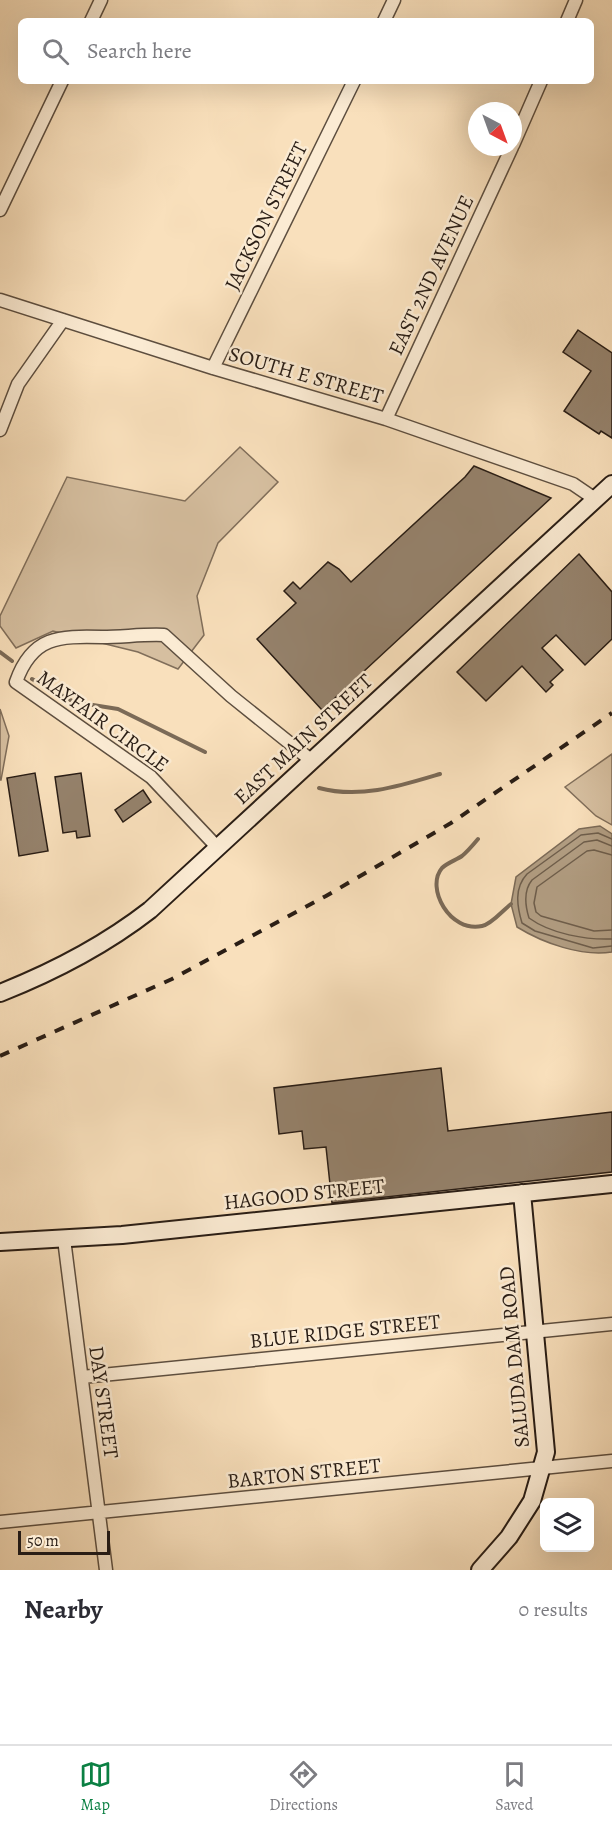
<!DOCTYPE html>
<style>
:root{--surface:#fff;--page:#f2f2f3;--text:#2b2b33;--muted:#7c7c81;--line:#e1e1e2;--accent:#0b8043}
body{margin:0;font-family:Alegreya,serif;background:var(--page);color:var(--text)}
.controls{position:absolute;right:18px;bottom:18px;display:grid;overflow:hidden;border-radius:9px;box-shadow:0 6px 24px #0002}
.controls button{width:54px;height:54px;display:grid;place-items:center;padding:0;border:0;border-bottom:2px solid var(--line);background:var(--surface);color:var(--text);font:30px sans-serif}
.compass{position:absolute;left:468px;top:102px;width:54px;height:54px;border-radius:50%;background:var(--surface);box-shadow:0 6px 24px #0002;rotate:139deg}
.scale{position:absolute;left:18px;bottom:15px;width:92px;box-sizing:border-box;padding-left:6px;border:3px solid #291d15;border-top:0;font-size:16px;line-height:21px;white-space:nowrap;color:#291d15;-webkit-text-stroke:4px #fbebd3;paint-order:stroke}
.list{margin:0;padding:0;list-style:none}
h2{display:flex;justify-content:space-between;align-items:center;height:78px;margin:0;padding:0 24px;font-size:26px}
h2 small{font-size:20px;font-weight:400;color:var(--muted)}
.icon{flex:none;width:33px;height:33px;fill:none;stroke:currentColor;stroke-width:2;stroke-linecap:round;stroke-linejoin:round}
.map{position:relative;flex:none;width:612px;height:1570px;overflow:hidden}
.search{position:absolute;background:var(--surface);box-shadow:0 6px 24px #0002;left:18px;right:18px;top:18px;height:66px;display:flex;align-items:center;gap:15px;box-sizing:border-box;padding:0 21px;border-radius:9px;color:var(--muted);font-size:22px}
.sheet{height:174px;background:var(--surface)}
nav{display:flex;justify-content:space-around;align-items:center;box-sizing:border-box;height:84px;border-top:2px solid var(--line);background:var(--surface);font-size:16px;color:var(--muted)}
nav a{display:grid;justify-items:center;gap:3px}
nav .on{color:var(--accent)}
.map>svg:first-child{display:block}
.green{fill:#d6bfa0;stroke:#806e5a;stroke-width:1.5}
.water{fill:#b29e83;stroke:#7b6a57;stroke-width:1.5}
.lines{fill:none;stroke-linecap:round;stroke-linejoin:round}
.shore{stroke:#6e5e4c;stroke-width:1.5}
.stream{stroke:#7b6a57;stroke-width:4}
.building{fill:#95826c;stroke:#291d15;stroke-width:1.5}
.street-casing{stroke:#5d4e3f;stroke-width:15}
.secondary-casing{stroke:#291d15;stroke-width:20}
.street{stroke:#fbebd3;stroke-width:12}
.secondary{stroke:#fbebd3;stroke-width:16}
.rail{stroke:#291d15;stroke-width:4;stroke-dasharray:10 10;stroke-linecap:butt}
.labels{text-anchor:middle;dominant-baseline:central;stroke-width:5;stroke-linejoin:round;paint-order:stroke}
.street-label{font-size:21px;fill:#291d15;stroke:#fbebd3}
</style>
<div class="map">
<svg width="612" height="1570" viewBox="0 0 612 1570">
<rect width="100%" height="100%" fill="#f9e0bc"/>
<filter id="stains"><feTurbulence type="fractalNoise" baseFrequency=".00333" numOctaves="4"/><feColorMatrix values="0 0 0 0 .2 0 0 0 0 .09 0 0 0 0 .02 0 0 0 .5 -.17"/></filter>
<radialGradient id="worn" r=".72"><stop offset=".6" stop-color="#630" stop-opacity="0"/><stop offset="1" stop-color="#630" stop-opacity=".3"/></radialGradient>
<path class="green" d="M240 447 278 482 218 543 197 596 204 635 178 669 138 652 53 631 16 648 0 626V616L67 477 185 501Z
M0 709 9 736 1 780H0Z
M612 754V825L596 816 565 787Z"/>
<path class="water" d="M600 826 612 834V952C582 957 543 943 517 927L511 904 516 877 579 829Z"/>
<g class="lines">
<path class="shore" d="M612 839 598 833 581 835 527 874C514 888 517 906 522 923L535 931 593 948 612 946
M612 846 597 840 584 842 532 880C523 891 525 905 529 918 551 934 586 940 612 939
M612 855 594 850 587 851 537 887 534 903 536 912 541 916 594 931 612 930"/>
<path class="stream" d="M0 652 12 661
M32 679 74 702 118 709 205 752
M319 788C360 799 400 786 440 774
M478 839C473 845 468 851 462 856 456 860 447 863 442 868 425 888 450 933 482 926 492 924 503 910 511 904"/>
</g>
<path class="building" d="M578 330 612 353V438L601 431 599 434 564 411 591 371 563 352Z
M474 466 551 498 322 710 257 639 296 603 284 591 293 582 300 589 328 562 339 569 351 582 465 477Z
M579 554 612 592V639L585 665 556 635 542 648 563 670 550 682 553 685 546 692 522 666 486 701 457 672Z
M35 773 48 851 19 856 7 778Z
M81 773 90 836 77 838 76 831 63 833 55 777Z
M143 790 151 802 123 822 115 810Z
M441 1068 448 1131 612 1112V1172L332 1203 326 1147 304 1149 302 1131 279 1134 274 1088Z"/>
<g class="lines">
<defs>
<path id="street" d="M91 21 101 0
M384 21 394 0
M567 21 576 0
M513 145 541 81
M0 210 62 81
M0 300 213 368 386 419 573 484 595 499
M213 368 354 81
M386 419 512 147
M0 430 18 384 63 320
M218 848 151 777 16 682C32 636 59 636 102 637 123 637 143 634 164 635L231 696 312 761
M64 1239 106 1570
M82 1377 612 1324
M0 1522 612 1461"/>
<path id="secondary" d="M0 993C53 972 105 945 150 910L612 484
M0 1242 122 1235 612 1184
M480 1570 509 1537 532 1501 546 1452 522 1193"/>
</defs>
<use href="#street" class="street-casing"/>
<use href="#secondary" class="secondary-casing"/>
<use href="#street" class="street"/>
<use href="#secondary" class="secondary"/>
<path class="rail" d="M0 1056 172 979 326 896 451 823 612 713"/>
</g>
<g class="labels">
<g class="street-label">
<text transform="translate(266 216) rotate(-64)">JACKSON STREET</text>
<text transform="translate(431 275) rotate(-65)">EAST 2ND AVENUE</text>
<text transform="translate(306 375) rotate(16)">SOUTH E STREET</text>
<text transform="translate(103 721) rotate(36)">MAYFAIR CIRCLE</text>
<text transform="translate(303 739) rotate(-43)">EAST MAIN STREET</text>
<text transform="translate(304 1194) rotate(-6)">HAGOOD STREET</text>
<text transform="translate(345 1331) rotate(-6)">BLUE RIDGE STREET</text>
<text transform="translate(514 1357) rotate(-95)">SALUDA DAM ROAD</text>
<text transform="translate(104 1402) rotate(82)">DAY STREET</text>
<text transform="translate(304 1473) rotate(-6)">BARTON STREET</text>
</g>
</g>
<rect width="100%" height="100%" filter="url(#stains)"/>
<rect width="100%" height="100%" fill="url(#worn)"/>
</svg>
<div class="controls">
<button><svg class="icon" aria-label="layers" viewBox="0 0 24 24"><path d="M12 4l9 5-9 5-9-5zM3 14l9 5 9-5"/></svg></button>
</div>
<svg class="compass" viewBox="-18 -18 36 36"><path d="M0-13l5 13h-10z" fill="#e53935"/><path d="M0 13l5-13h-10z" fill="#7c7c81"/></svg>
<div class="scale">50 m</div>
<div class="search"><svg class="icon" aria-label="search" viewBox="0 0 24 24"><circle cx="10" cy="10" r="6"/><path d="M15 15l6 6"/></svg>Search here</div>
</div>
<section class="sheet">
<h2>Nearby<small>0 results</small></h2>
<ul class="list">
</ul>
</section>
<nav>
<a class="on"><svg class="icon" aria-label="map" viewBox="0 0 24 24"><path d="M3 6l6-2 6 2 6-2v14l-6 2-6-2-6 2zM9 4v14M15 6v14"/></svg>Map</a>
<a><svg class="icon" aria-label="directions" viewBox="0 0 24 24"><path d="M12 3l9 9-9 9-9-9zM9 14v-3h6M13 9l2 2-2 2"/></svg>Directions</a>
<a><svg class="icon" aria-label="saved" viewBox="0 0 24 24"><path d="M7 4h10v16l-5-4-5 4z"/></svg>Saved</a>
</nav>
